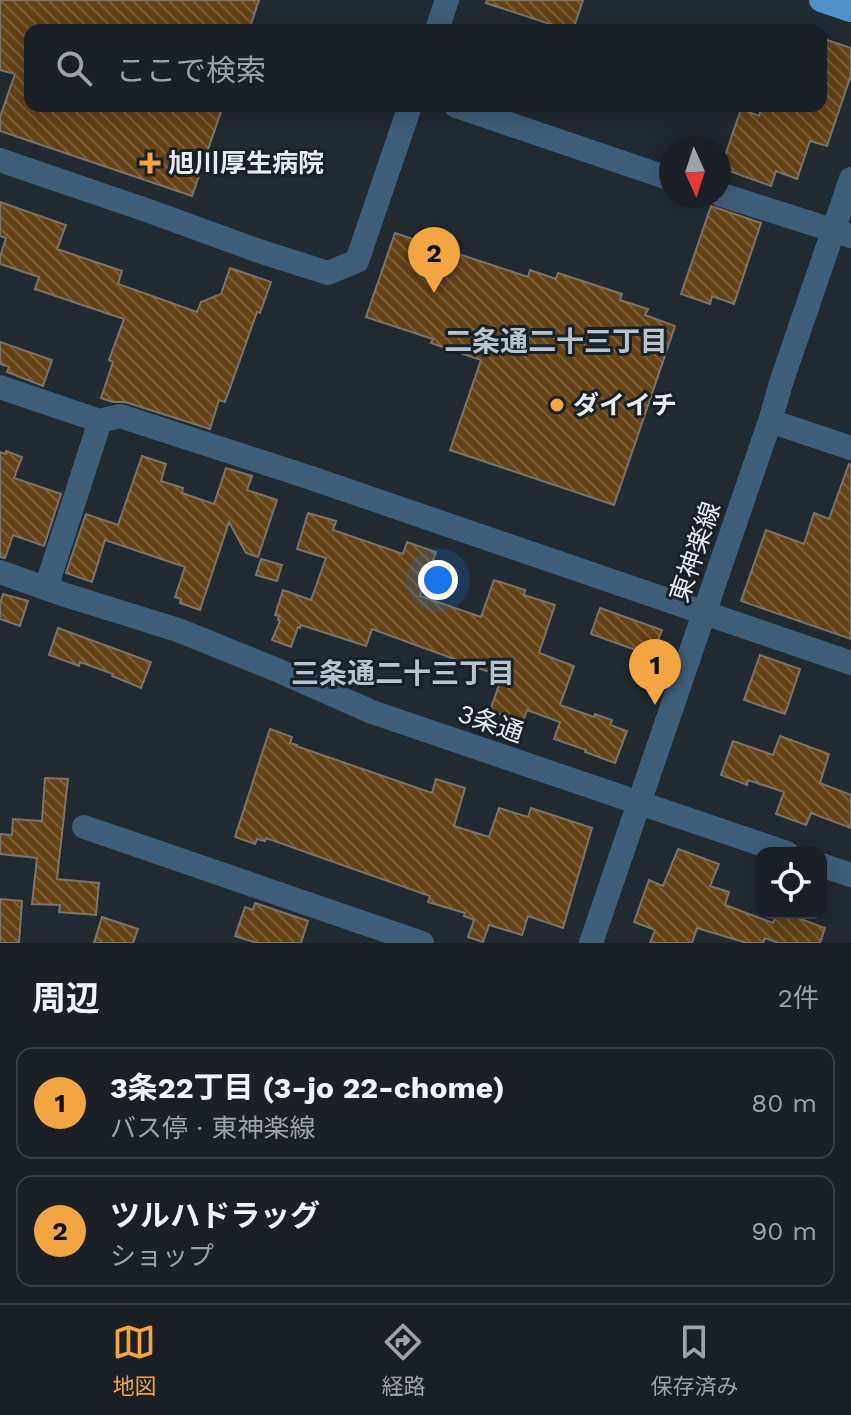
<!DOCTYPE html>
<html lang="ja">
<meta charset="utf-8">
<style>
:root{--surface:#1a2026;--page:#23282e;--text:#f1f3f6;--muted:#9fa3a7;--line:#383e43;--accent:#f2a542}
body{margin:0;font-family:"Work Sans","Noto Sans JP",sans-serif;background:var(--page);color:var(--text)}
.controls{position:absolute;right:24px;bottom:24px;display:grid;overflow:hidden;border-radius:16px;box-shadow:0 4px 20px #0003}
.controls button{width:72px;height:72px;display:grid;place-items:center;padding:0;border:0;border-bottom:2px solid var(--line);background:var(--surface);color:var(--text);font:40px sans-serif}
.compass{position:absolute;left:659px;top:136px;width:72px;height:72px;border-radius:50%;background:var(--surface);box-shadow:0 4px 20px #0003;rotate:177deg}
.you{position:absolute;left:438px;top:580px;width:28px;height:28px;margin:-20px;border:6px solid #fff;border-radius:50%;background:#1a73e8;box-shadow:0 0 0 12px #1a73e833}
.badge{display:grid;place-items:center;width:52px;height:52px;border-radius:50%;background:var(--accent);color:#111;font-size:26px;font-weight:700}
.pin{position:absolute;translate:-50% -66px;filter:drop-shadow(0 2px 4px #0008)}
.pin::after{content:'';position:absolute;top:42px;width:28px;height:24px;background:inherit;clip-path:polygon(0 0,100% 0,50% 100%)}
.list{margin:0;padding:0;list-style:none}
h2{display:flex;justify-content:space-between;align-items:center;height:104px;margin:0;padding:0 32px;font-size:34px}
h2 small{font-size:26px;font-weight:400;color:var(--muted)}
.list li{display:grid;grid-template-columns:52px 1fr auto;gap:24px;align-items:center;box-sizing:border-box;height:112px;margin:0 16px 16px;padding:0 16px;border:2px solid var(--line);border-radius:16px}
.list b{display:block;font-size:30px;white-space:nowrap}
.list p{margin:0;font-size:26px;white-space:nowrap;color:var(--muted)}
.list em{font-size:26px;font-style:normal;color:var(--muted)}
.icon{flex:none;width:44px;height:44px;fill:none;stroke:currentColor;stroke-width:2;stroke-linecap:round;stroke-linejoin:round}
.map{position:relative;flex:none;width:851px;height:943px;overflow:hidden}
.search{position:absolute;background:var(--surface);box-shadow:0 4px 20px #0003;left:24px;right:24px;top:24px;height:88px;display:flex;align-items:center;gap:20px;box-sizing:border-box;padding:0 28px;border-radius:16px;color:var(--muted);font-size:30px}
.sheet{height:360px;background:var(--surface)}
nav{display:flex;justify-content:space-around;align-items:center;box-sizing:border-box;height:112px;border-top:2px solid var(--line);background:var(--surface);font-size:22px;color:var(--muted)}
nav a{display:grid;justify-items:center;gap:4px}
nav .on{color:var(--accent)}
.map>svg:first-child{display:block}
.building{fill:url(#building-back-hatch);stroke:#7c7369;stroke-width:2}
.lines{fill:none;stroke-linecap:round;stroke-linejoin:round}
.minor{stroke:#3f5e79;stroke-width:24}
.major{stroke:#4f91c7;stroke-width:24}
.poi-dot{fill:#f2a542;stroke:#182128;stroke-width:3}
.labels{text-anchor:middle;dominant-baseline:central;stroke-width:6;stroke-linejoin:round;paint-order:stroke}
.poi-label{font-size:26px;font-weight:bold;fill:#e6ebf0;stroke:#182128;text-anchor:start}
.street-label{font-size:26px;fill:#e6ebf0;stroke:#182128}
.neighbourhood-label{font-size:28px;font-weight:bold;fill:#b8c3ce;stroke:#182128}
</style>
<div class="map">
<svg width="851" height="943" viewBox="0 0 851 943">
<defs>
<pattern id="building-back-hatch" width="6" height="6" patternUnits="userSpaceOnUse" patternTransform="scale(2)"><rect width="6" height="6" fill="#654317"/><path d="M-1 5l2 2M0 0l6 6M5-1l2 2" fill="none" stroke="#7b5e39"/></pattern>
</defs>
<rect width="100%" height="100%" fill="#222b32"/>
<path class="building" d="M0 0H259L249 30H30V106H223L192 196 0 131V117L15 74 0 70Z
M487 0H583L573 30H568L486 3Z
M821 38 851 48V75L827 146 810 141 797 179 776 171 771 186 721 168 741 109 759 116 762 106H821Z
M0 202 66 225 57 249 122 271 118 284 197 312 201 302 221 294 230 268 271 282 260 313 257 312 225 402 219 400 210 429 125 402H113L101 398 113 362 109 360 124 319 35 289 39 277 0 264V257L6 238 0 236Z
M711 206 761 223 734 304 712 296 710 304 681 294Z
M395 233 528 277 530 270 556 279 558 273 622 294 620 300 648 309 645 315 675 326 614 505 450 450 481 360 431 343 433 339 366 317Z
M0 342 52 360 43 386 7 372 9 367 0 364Z
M6 451 22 457 14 478 61 494 44 546 13 535 5 558 0 557V452L6 454Z
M142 456 166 464 161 481 183 488 182 493 214 504 226 468 252 476 247 490 277 500 258 557 246 553 229 522 200 610 180 603 181 599 175 597 185 567 105 540 92 582 66 573 86 514 118 525Z
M849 464 851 465V639L741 601 766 530 804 544 814 513 829 519Z
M308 513 336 521 333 530 403 554 407 542 436 552 420 596 481 617 494 580 525 590 524 595 555 605 539 653 574 666 560 705 594 717 595 714 612 720 610 725 627 731 615 763 585 752 586 750 554 739 560 722 527 710 523 722 490 711 502 676 468 665V664L372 629 366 646 301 625 300 628 298 627 291 647 272 640 280 621 278 620 279 616 275 615 283 590 311 600 326 558 297 549Z
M261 559 282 565 277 581 256 575Z
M3 594 28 601 20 626 0 619V604Z
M600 608 662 630 652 656 591 634Z
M58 628 151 662 141 688 112 676 113 674 80 662 79 666 49 655Z
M760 655 800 669 785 714 744 700Z
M270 729 292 737 290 743 297 745 296 746 432 793 436 779 465 788 454 826 489 837 499 808 528 817 531 808 592 828 563 928 528 916 522 935 489 925 483 942 468 937 474 920 464 916 465 913 428 902 430 896 266 838 265 841 257 839 255 844 235 837Z
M780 736 829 754 820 783 851 795V828L811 813 806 825 776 814 784 792 748 780 747 785 721 775 733 741 773 755Z
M45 778 68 779 57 879 99 883 96 915 59 912 60 905 32 904 37 858 0 854V834L12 835 13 819 42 821Z
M678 849 719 864 710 886 729 892 725 905 773 923 777 913H785L825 928 820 943H779L765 938 763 943H747L697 928 692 943H650L655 930 634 922 649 880 663 886Z
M0 899 22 901 19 943H0Z
M255 903 308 921 301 943H257L235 936 245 907 253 910Z
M102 917 138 929 133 943H94Z"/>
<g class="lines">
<path class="minor" d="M437 30 447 0
M456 106 671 179
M0 160 149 211 259 251 328 273 357 261 410 106
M719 194 851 236
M0 387 100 421 120 416 308 477 851 663
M770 421 851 448
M0 572 59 593 178 630 277 670 372 712 787 853
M46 588 100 421
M84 827 422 943
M821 865 851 875
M591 943 770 421 782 380 851 179"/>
<path class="major" d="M821 0 851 10"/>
</g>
<g class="poi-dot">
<path d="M146 151h8v8h8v8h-8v8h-8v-8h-8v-8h8z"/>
<circle cx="557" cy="405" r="8"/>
</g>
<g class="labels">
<g class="poi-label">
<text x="168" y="163">旭川厚生病院</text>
<text x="573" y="405">ダイイチ</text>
</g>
<g class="street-label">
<text transform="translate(695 552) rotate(-71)">東神楽線</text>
<text transform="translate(491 723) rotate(19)">3条通</text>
</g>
<g class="neighbourhood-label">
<text x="556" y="341">二条通二十三丁目</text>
<text x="403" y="673">三条通二十三丁目</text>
</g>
</g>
</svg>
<div class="controls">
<button><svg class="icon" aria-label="locate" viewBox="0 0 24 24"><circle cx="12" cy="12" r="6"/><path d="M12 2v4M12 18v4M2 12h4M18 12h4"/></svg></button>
</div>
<svg class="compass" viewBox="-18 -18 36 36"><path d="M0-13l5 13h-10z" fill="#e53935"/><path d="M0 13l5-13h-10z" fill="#9fa3a7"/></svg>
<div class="you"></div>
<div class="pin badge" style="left:655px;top:705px">1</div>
<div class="pin badge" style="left:434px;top:293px">2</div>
<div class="search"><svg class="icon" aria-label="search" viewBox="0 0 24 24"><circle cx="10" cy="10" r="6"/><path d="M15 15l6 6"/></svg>ここで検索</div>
</div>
<section class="sheet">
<h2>周辺<small>2件</small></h2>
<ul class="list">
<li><span class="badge">1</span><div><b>3条22丁目 (3-jo 22-chome)</b><p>バス停 · 東神楽線</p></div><em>80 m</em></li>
<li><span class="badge">2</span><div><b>ツルハドラッグ</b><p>ショップ</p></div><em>90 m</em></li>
</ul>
</section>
<nav>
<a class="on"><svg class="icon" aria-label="map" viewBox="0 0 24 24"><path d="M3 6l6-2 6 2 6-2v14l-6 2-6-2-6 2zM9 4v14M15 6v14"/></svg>地図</a>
<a><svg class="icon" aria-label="directions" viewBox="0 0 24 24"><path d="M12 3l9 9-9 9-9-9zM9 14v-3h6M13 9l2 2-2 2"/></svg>経路</a>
<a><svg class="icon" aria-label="saved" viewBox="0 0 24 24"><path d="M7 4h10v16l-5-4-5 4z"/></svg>保存済み</a>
</nav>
